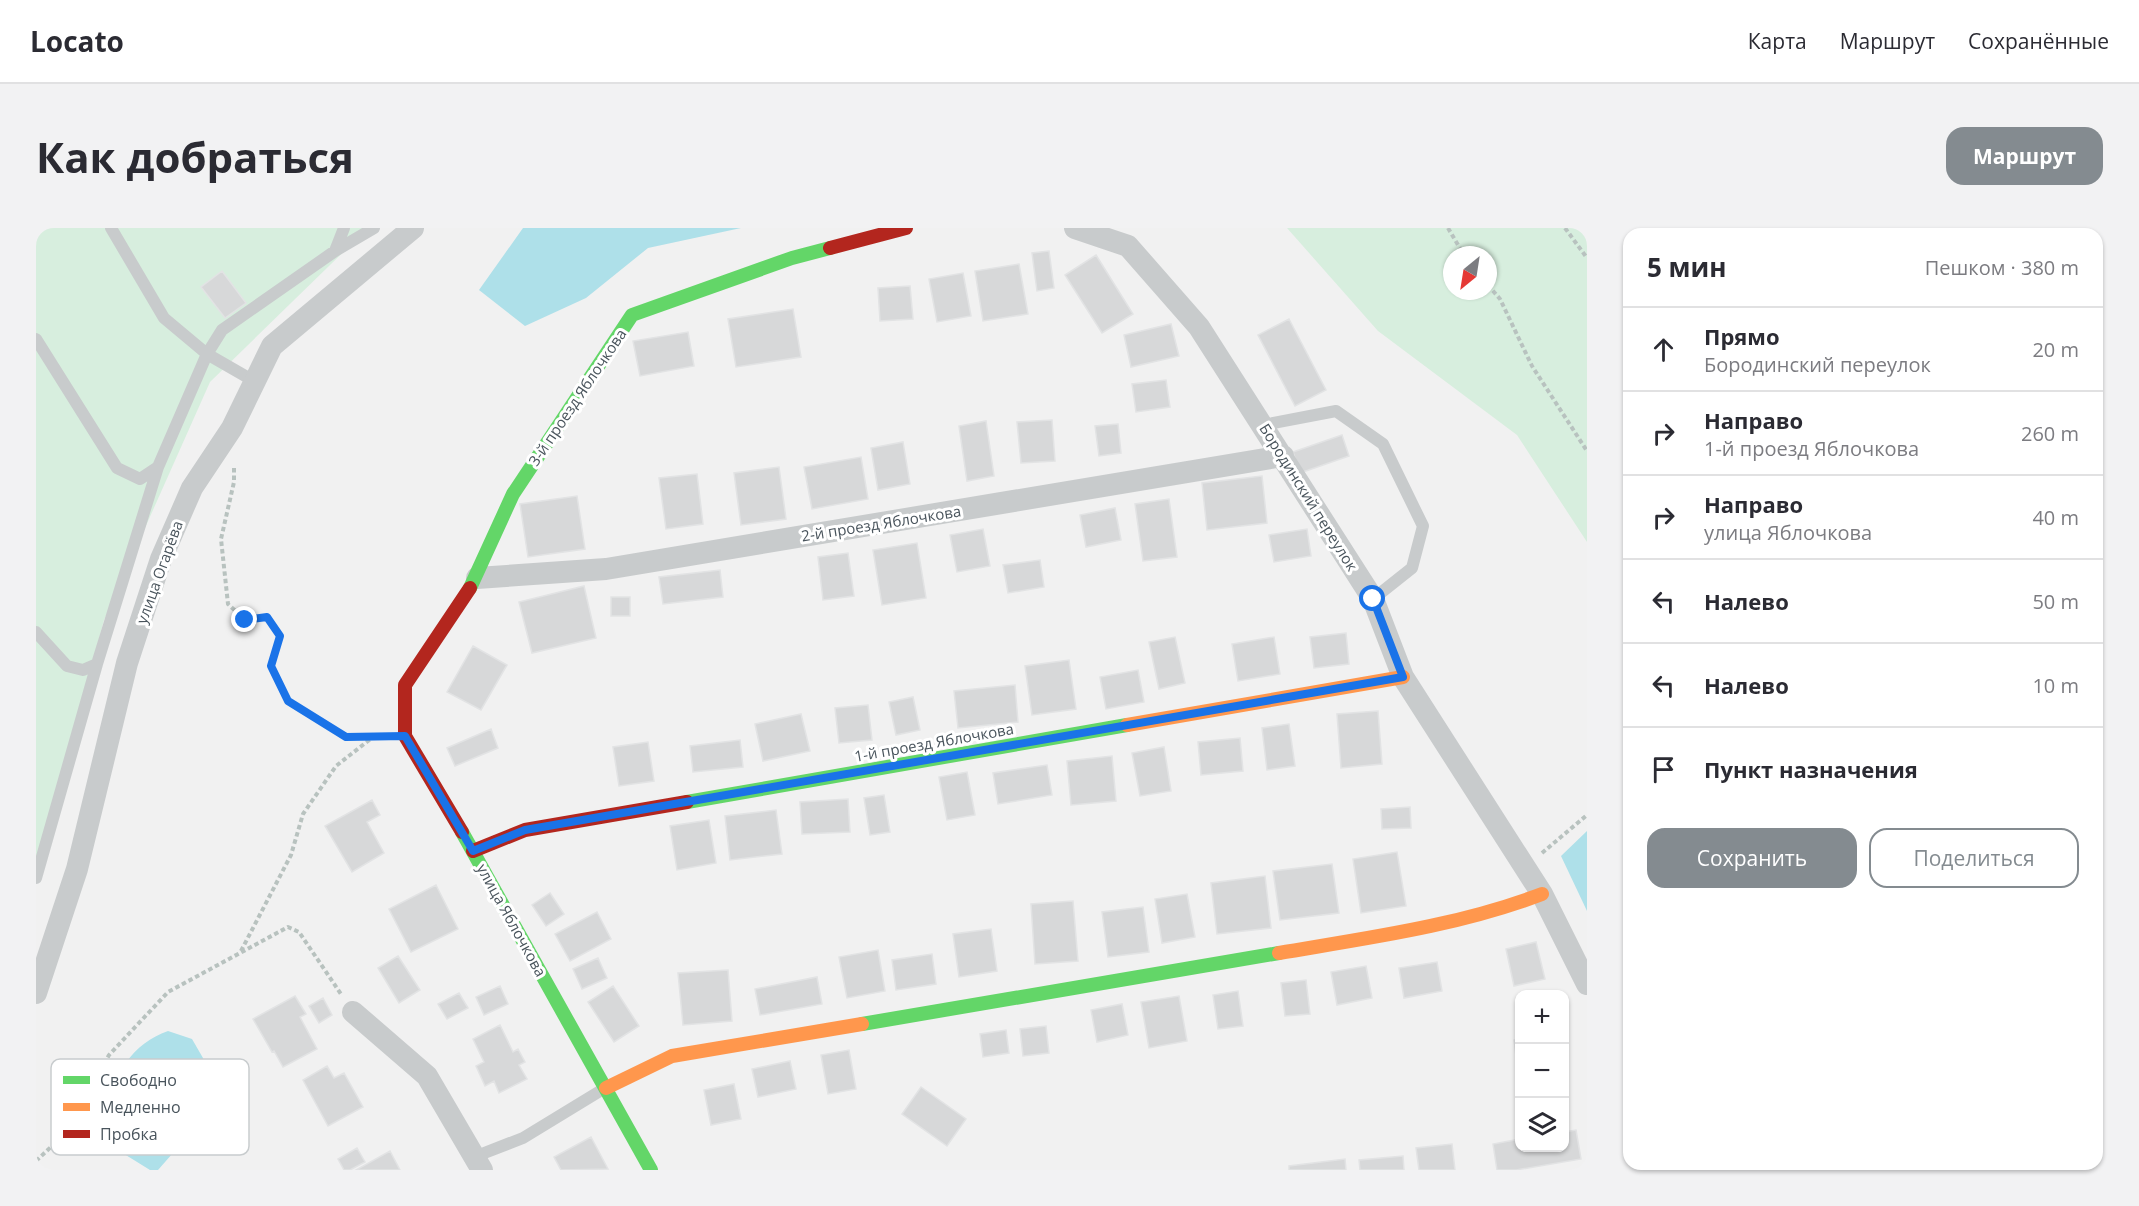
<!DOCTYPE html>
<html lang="ru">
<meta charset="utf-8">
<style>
:root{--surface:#fff;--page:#f2f2f3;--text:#2b2b33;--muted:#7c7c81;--line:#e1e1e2;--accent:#848b90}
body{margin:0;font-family:"Open Sans",sans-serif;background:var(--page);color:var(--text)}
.controls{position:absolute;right:18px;bottom:18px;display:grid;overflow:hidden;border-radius:12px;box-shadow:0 2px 4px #0004}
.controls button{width:54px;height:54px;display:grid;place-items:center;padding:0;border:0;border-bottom:2px solid var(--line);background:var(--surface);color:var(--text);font:30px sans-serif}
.compass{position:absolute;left:1407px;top:18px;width:54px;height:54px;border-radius:50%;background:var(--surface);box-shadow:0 2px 4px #0004;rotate:210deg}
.stop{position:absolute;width:18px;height:18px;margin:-14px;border:4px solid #1a73e8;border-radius:50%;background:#fff}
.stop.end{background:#1a73e8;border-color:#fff;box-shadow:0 2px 6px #0008}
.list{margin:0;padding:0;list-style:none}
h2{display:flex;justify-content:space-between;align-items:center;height:78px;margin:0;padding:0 24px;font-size:26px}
h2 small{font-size:20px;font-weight:400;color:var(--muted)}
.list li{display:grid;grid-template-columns:39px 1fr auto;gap:18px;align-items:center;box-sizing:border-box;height:84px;padding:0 24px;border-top:2px solid var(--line)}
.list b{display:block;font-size:22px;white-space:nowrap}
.list p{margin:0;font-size:20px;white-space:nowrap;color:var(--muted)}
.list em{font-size:20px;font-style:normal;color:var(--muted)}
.actions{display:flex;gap:12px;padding:18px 24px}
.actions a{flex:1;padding:14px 0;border:2px solid var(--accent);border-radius:18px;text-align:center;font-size:21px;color:var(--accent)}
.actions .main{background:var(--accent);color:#fff}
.icon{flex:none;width:33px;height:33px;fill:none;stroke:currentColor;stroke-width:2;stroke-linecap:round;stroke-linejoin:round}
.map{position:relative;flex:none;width:1551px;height:942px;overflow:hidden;border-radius:18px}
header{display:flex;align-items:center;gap:36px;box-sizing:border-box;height:84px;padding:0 30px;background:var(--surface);border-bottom:2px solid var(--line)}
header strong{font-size:28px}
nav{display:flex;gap:33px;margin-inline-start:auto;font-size:21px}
.intro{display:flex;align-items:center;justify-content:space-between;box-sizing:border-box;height:144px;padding:0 36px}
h1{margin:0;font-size:42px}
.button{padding:15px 27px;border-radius:18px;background:var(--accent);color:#fff;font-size:21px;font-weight:700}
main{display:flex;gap:36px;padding:0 36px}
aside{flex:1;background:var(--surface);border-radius:18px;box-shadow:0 2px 4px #0004}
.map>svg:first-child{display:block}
.green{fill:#d7eede;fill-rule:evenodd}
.water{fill:#aee0e9}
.building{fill:#d7d8d9;stroke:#e2e3e4;stroke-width:1.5}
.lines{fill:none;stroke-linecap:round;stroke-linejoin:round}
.path{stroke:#b8c2bf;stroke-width:4;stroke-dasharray:4.5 3;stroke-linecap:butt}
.lane{stroke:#c8cbcc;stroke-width:12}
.street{stroke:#c8cbcc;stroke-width:22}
.fast{stroke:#63d668;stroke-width:14}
.slow{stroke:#ff974d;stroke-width:14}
.jam{stroke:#b3261e;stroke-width:14}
.route{stroke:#1a73e8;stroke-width:8}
.labels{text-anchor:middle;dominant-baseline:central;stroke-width:6;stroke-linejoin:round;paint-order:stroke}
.street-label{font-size:15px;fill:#49545c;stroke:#fff}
.key{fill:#fff;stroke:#c8ccce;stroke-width:1.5}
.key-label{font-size:16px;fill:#49545c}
</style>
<header>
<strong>Locato</strong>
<nav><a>Карта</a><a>Маршрут</a><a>Сохранённые</a></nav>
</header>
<div class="intro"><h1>Как добраться</h1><a class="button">Маршрут</a></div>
<main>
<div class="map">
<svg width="1551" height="942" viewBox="0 0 1551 942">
<rect width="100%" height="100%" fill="#f1f1f1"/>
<path class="green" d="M0 0H332L174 154 68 392 0 642Z
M1251 0H1551V314L1481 207 1342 103ZM1416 27H1452V63H1416Z"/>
<path class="water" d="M487 0H705L612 20 550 70 489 98 443 62Z
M1551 603V683L1525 628Z
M132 803 156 811 167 830 173 858 166 892 122 942H114L72 916C71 906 66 892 68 883 77 847 97 815 132 803Z"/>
<path class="building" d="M1013 23 1018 60 1001 63 996 25Z
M1060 27 1097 86 1066 105 1029 47Z
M983 36 992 86 947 93 939 43Z
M186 43 210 75 189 90 165 59Z
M927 45 935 88 901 94 893 51Z
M874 58 877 91 844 93 842 60Z
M757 81 765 129 700 139 692 91Z
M1253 91 1290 162 1259 178 1222 107Z
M1135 96 1143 128 1095 139 1088 107Z
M652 104 658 138 604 148 597 113Z
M1130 152 1134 179 1100 184 1096 156Z
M1016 192 1019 233 985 235 981 194Z
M950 193 958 248 931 253 923 198Z
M1082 196 1085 225 1063 228 1059 198Z
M1306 207 1313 228 1264 245 1257 224Z
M867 214 874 256 842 262 835 220Z
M825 229 832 271 776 281 768 239Z
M743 239 750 291 705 297 698 245Z
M661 246 667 296 630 301 623 250Z
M1226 248 1231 295 1171 302 1166 255Z
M541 268 549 321 492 329 484 276Z
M1133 271 1141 329 1107 333 1099 276Z
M1079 280 1085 312 1050 319 1044 287Z
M947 301 954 338 921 344 914 307Z
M1271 301 1275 328 1238 334 1233 307Z
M881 315 890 370 846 377 837 322Z
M812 325 818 368 787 372 782 329Z
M1004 332 1008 359 972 365 967 337Z
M684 342 687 369 627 376 623 349Z
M548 358 560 410 496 425 483 374Z
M575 369H594V388H575Z
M1310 405 1313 436 1278 440 1274 409Z
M1139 409 1149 455 1123 461 1113 414Z
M1238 409 1244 446 1202 453 1196 416Z
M437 418 471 437 445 482 411 464Z
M1033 432 1040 481 996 487 989 438Z
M1102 442 1108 474 1070 481 1064 449Z
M979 457 982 494 922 500 918 463Z
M877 469 884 502 860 507 853 474Z
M832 477 836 512 803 515 799 480Z
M1342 483 1346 536 1305 540 1301 486Z
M765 486 774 523 727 533 719 496Z
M1253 496 1259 538 1231 542 1226 500Z
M455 501 462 520 419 538 411 520Z
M1204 510 1207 543 1165 547 1162 514Z
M704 512 707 539 657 544 654 518Z
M612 514 618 553 583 558 577 519Z
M1128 519 1135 563 1104 568 1096 525Z
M1076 528 1080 573 1035 577 1031 533Z
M1011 537 1016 567 962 576 957 545Z
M931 544 939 587 911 592 903 549Z
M848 567 854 604 834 607 828 570Z
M812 571 814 604 766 606 764 574Z
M336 572 344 587 331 594 348 625 316 644 289 598Z
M1374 579 1375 600 1346 601 1345 581Z
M740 582 746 626 694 632 689 588Z
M673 592 680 635 641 642 634 598Z
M1361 624 1370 678 1325 685 1317 631Z
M1296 636 1303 685 1244 692 1237 643Z
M1229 648 1235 700 1181 706 1175 655Z
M400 657 422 701 375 724 353 681Z
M514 665 528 686 510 698 496 677Z
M1151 666 1159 709 1126 715 1119 671Z
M1037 673 1042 733 999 736 995 676Z
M1107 679 1113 724 1072 729 1066 684Z
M561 684 575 711 534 733 519 706Z
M955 701 961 743 923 749 917 706Z
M1500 714 1509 751 1478 758 1470 721Z
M842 722 849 763 811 770 803 729Z
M896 726 900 756 860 762 856 732Z
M362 728 384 762 363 775 342 740Z
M562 730 571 750 546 761 537 741Z
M1401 734 1406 763 1368 770 1363 740Z
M1330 738 1336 770 1301 777 1295 744Z
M692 742 696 793 647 797 642 745Z
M781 749 786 776 724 787 719 761Z
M1270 752 1274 786 1249 788 1245 755Z
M464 758 472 776 448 787 440 769Z
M577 758 603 798 578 814 552 774Z
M1202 763 1207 798 1182 801 1177 767Z
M423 765 432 780 411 791 402 776Z
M259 768 270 786 264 789 281 821 247 839 238 823 236 824 217 791Z
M1143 768 1151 813 1113 820 1105 774Z
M287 770 296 787 283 795 273 778Z
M1086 776 1092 807 1061 814 1055 782Z
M464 797 477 824 482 821 489 834 483 837 491 851 463 865 458 853 449 858 440 838 448 834 437 811Z
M1010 798 1013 825 987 828 984 801Z
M970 802 973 825 947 829 944 806Z
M1484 811V844H1482L1478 812Z
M813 822 820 861 792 866 785 827Z
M754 833 760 861 722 869 716 841Z
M291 838 298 850 308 845 327 879 292 898 267 852Z
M698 856 705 891 675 897 668 862Z
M885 859 930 891 911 918 866 886Z
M1540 902 1545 931 1480 942H1461L1457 916 1484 911V920H1528V904Z
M555 909 572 941 525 942 518 929Z
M1416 916 1419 942H1383L1380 920Z
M321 920 329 934 314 942H308L302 931Z
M354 923 364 942H320Z
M1367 928 1368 942H1324L1323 932Z
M1309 931 1310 942H1253V938Z"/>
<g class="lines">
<path class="path" d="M1412 0 1428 27
M1529 0 1551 30
M1452 57 1464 71 1496 138 1551 223
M198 240V254L185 311 192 376 209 392 231 389 245 408 235 438 252 473 310 509H341
M1506 625 1551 587
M205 723 255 627 267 586 300 538 337 509
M0 933 34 901 73 827 132 764 252 699 263 704 305 766"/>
<path class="lane" d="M75 0 128 90 171 126 218 153
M299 23 308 0
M0 111 81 240 104 251 122 239
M1227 197 1300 183 1347 216 1387 298 1376 340 1337 371
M0 404 31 438 47 442 61 436
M0 650 61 436 122 239 171 126 186 102 299 23 338 0
M438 929 487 910 569 860"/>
<path class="street" d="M1039 0 1092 18 1163 99 1337 371 1367 449 1506 666 1551 756
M441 350 570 341 1247 228
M0 765 41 641 91 435 125 331 156 260 196 200 236 118 377 0
M317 784 391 848 446 942"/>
<path class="fast" d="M434 360 477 266 596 87 756 30 794 20
M651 574 1091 497
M426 604 615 942
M826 796 1243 725"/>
<path class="slow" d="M1091 497 1367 449
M1243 725C1331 710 1422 698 1506 666
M570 860 636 828 826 796"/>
<path class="jam" d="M794 20 870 0
M426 604 369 508V457L434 360
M437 623 489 602 651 574"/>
</g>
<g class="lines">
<path class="route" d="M209 392 231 389 244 408 235 438 252 473 310 509 369 508 437 623 489 602 1367 449 1337 371"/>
</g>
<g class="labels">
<g class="street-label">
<text transform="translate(541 169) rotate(-56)">3-й проезд Яблочкова</text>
<text transform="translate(1273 269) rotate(58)">Бородинский переулок</text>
<text transform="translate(845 295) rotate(-9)">2-й проезд Яблочкова</text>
<text transform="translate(123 344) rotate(-70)">улица Огарёва</text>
<text transform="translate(898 514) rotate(-10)">1-й проезд Яблочкова</text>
<text transform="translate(476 692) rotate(61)">улица Яблочкова</text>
</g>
</g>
<rect x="15" y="831" width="198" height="96" rx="9" class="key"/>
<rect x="27" y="848" width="27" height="8" fill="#63d668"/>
<rect x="27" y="875" width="27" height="8" fill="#ff974d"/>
<rect x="27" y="902" width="27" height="8" fill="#b3261e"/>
<g class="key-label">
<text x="64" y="858">Свободно</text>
<text x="64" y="885">Медленно</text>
<text x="64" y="912">Пробка</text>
</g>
</svg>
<div class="controls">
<button>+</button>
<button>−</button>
<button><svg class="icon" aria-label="layers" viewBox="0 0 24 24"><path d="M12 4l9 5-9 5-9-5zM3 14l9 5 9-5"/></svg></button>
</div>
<svg class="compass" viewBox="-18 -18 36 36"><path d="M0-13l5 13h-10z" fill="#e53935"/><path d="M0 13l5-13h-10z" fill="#7c7c81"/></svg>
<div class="stop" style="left:1337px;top:371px"></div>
<div class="stop end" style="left:209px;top:392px"></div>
</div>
<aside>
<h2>5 мин<small>Пешком · 380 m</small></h2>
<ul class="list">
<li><svg class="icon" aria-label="ahead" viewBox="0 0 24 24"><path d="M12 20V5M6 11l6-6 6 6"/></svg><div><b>Прямо</b><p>Бородинский переулок</p></div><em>20 m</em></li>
<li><svg class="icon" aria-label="right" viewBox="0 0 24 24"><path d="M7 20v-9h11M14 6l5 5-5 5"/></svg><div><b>Направо</b><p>1-й проезд Яблочкова</p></div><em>260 m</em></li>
<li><svg class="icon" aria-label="right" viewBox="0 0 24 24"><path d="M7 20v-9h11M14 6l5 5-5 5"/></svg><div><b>Направо</b><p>улица Яблочкова</p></div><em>40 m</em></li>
<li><svg class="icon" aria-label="left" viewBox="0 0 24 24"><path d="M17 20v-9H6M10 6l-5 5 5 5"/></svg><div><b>Налево</b></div><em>50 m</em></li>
<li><svg class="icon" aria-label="left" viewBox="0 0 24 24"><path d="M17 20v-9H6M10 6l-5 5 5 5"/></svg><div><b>Налево</b></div><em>10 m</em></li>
<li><svg class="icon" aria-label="arrive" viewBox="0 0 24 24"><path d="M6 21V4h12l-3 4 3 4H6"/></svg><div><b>Пункт назначения</b></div></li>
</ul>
<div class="actions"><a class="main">Сохранить</a><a>Поделиться</a></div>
</aside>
</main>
